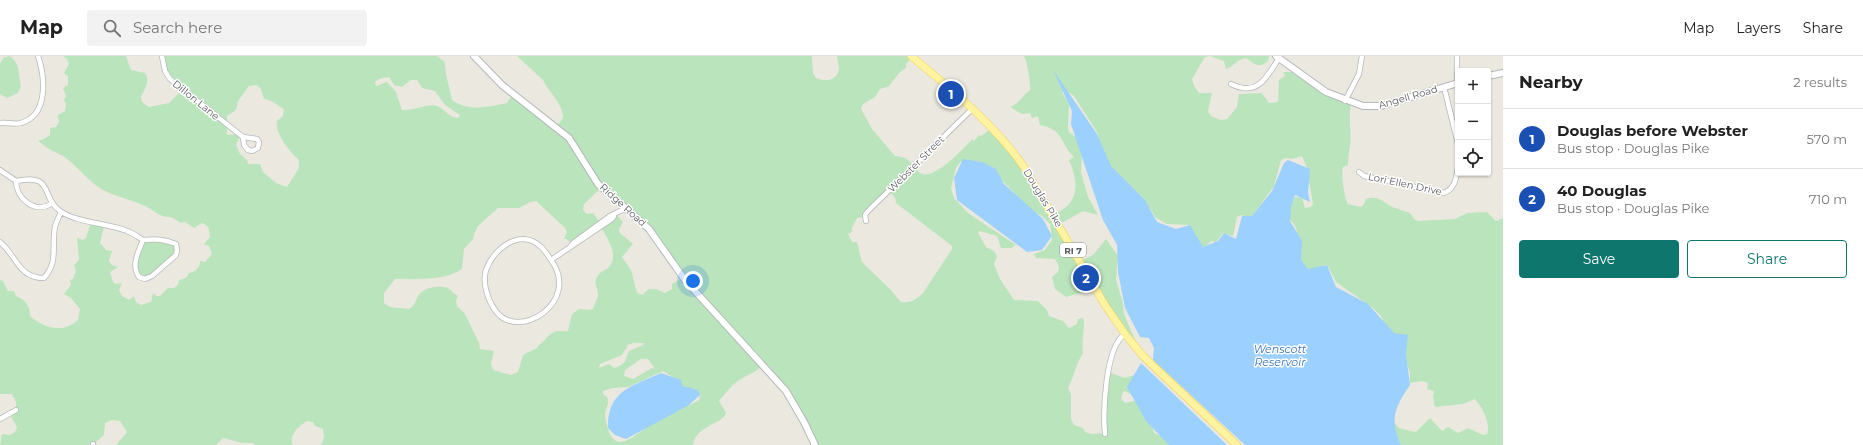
<!DOCTYPE html>
<meta charset="utf-8">
<style>
:root{--surface:#fff;--page:#f2f2f2;--text:#222;--muted:#767676;--line:#e0e0e0;--accent:#0f766e}
body{margin:0;font-family:Montserrat,sans-serif;background:var(--page);color:var(--text)}
.controls{position:absolute;right:12px;top:12px;display:grid;overflow:hidden;border-radius:4px;box-shadow:0 1px 3px #0004}
.controls button{width:36px;height:36px;display:grid;place-items:center;padding:0;border:0;border-bottom:1px solid var(--line);background:var(--surface);color:var(--text);font:20px sans-serif}
.you{position:absolute;left:693px;top:225px;width:14px;height:14px;margin:-10px;border:3px solid #fff;border-radius:50%;background:#1a73e8;box-shadow:0 0 0 6px #1a73e833}
.badge{display:grid;place-items:center;width:26px;height:26px;border-radius:50%;background:var(--accent);color:#fff;font-size:13px;font-weight:700}
.pin{position:absolute;translate:-50% -50%;border:2px solid #fff;box-shadow:0 1px 4px #0006}
.list{margin:0;padding:0;list-style:none}
h2{display:flex;justify-content:space-between;align-items:center;height:52px;margin:0;padding:0 16px;font-size:17px}
h2 small{font-size:13px;font-weight:400;color:var(--muted)}
.list li{display:grid;grid-template-columns:26px 1fr auto;gap:12px;align-items:center;box-sizing:border-box;height:60px;padding:0 16px;border-top:1px solid var(--line)}
.list b{display:block;font-size:15px;white-space:nowrap}
.list p{margin:0;font-size:13px;white-space:nowrap;color:var(--muted)}
.list em{font-size:13px;font-style:normal;color:var(--muted)}
.actions{display:flex;gap:8px;padding:12px 16px}
.actions a{flex:1;padding:9px 0;border:1px solid var(--accent);border-radius:4px;text-align:center;font-size:14px;color:var(--accent)}
.actions .main{background:var(--accent);color:#fff}
.icon{flex:none;width:22px;height:22px;fill:none;stroke:currentColor;stroke-width:2;stroke-linecap:round;stroke-linejoin:round}
.map{position:relative;flex:none;width:1503px;height:389px;overflow:hidden}
header{display:flex;align-items:center;gap:24px;box-sizing:border-box;height:56px;padding:0 20px;background:var(--surface);border-bottom:1px solid var(--line)}
header strong{font-size:19px}
nav{display:flex;gap:22px;margin-inline-start:auto;font-size:14px}
.search{width:280px;height:36px;background:var(--page);display:flex;align-items:center;gap:10px;box-sizing:border-box;padding:0 14px;border-radius:4px;color:var(--muted);font-size:15px}
main{display:flex}
aside{flex:1;background:var(--surface)}
.map>svg:first-child{display:block}
.green{fill:#bae4bb;fill-rule:evenodd}
.water{fill:#9bd0ff}
.lines{fill:none;stroke-linecap:round;stroke-linejoin:round}
.street-casing{stroke:#b5b7bc;stroke-width:6}
.secondary-casing{stroke:#b5b8be;stroke-width:8}
.primary-casing{stroke:#f3cb50;stroke-width:8}
.street{stroke:#fff;stroke-width:4.5}
.secondary{stroke:#fff;stroke-width:6}
.primary{stroke:#fff3a0;stroke-width:7}
.labels{text-anchor:middle;dominant-baseline:central;stroke-width:3;stroke-linejoin:round;paint-order:stroke}
.shield{fill:#fff;stroke:#8a8c90;stroke-width:1}
.shield-label{font-size:9px;font-weight:bold;fill:#585b60}
.street-label{font-size:10px;fill:#585b60;stroke:#fff}
.water-label{font-size:11px;font-style:italic;fill:#3b75ba;stroke:#fff}
</style>
<header>
<strong>Map</strong>
<div class="search"><svg class="icon" aria-label="search" viewBox="0 0 24 24"><circle cx="10" cy="10" r="6"/><path d="M15 15l6 6"/></svg>Search here</div>
<nav><a>Map</a><a>Layers</a><a>Share</a></nav>
</header>
<main>
<div class="map">
<svg width="1503" height="389" viewBox="0 0 1503 389">
<rect width="100%" height="100%" fill="#ebe9df"/>
<path class="green" d="M9 0C21 7 18 18 21 30L18 37 7 42 0 38V8L3 2Z
M63 0H126L131 14 145 17C151 26 144 33 141 41L142 46 149 51 169 47 181 35C168 25 165 16 163 0H437L445 6C444 14 450 34 452 44 468 56 489 51 507 47L512 39 556 71 563 62C563 47 549 37 543 24L517 0H812L813 17 816 22C825 26 837 25 839 13 839 9 837 4 837 0H911L912 1 906 8V12L900 16 889 30 880 33 875 41 863 48 861 53 872 73 895 100C911 101 910 108 920 117 933 126 962 93 971 85V83L974 85 979 79 981 80 991 73 1004 87 1053 158C1080 149 1079 126 1069 104L1074 101C1059 87 1065 74 1040 69L1038 60 1032 62 1030 57 1022 58 1010 51C1020 47 1022 40 1030 34 1031 27 1027 5 1024 0H1269L1268 5C1258 13 1255 8 1246 2 1235 4 1235 10 1226 13L1224 5 1210 0 1205 1 1192 23 1194 30 1199 37H1212L1208 55 1211 60 1221 64 1227 63 1237 51 1239 38 1262 37 1269 47 1278 46 1279 24 1285 20 1283 16H1292L1295 14 1351 48C1348 63 1352 76 1350 90 1349 97 1348 102 1348 109L1343 111C1341 119 1344 141 1348 148L1361 151 1364 148 1366 143C1379 138 1386 149 1395 152 1400 154 1405 155 1410 157L1414 163 1418 165 1455 163 1467 157 1487 156 1496 165 1503 162V389H1400L1394 375 1393 365 1399 372 1416 376 1430 362 1442 375 1448 371 1458 377 1468 372 1483 379 1487 378C1491 367 1482 351 1475 343L1463 348 1435 351 1433 341 1434 335 1427 333 1428 327 1422 325 1410 327V317L1398 278 1391 276 1386 271 1381 260 1373 252 1336 226 1328 210 1324 209 1312 215 1302 211 1296 178 1297 175 1294 168 1286 160 1295 141 1302 142 1305 152 1311 151 1313 148 1307 112 1302 100 1292 103 1285 102 1281 104 1274 130 1251 162 1241 159 1237 161 1233 180 1223 177 1216 186 1211 185 1205 191 1202 190 1189 169 1167 168 1156 162 1144 143 1105 105 1097 76 1074 40 1062 32 1063 38 1069 48 1068 72 1069 76 1077 82 1082 94 1081 116 1088 141 1098 159 1083 155 1058 169 1080 205 1093 199 1106 183 1118 200 1116 224 1123 247 1124 258 1139 293 1093 233C1084 237 1075 238 1066 241L1055 233 1052 221 1058 216 1059 210 1055 203 1036 202 1034 198 1045 194 1052 184 1050 168 1042 160 1032 155 992 114 979 105 960 106 956 112 951 132 954 142 968 157 1016 189 1011 192H1001L997 180 980 175 978 177 986 191 994 195 997 200 994 208 1000 223 1014 244 1038 245 1047 254 1049 260 1063 265 1069 272 1077 268 1078 263 1083 262C1086 270 1081 285 1083 297 1075 309 1075 319 1068 332L1071 338V363L1074 369 1083 372 1085 376 1091 378 1104 377 1102 353 1108 316 1125 322 1137 318 1132 339 1125 335 1123 336 1121 343 1125 347 1140 344 1152 368 1154 377 1163 381 1169 389H814L796 352 762 310C755 317 749 318 741 323 733 327 725 338 719 345L726 357 724 361C713 370 695 373 693 389H321L324 382 323 373 315 370 313 366 307 365C299 370 288 379 293 389H255L253 387H242L223 382 216 389H116L127 376 120 365 111 364 105 367 104 379 96 386 97 389H0L2 378 10 379 15 376 17 371 10 359 16 354V346L12 338H0V224L3 225 8 235H14L16 240C26 244 30 250 30 260 44 272 63 278 78 264L80 253 71 242 64 238 71 229 70 224 73 223 76 215 74 209 79 204 77 182 83 184 86 182 91 166 104 170 100 187 106 194 112 195 109 205 112 209 118 211 110 216 113 226 116 228 122 227 119 234 122 240 129 244 134 240 136 246 141 249 151 246 153 237 157 240H160L168 232H174L178 229 179 224 186 222 189 217C195 216 200 212 200 205L205 206 212 198 209 190 204 188 210 181C209 174 210 170 202 167L194 172 185 166 181 167 171 161C162 162 155 156 149 152 135 144 118 142 103 134 89 126 79 112 66 102 57 96 45 93 38 84H42L50 79V72L56 71 59 66 58 59 65 55 66 48 64 44 66 40 63 32 68 29V20L64 17 69 8 67 3ZM389 21 394 29 402 31 411 24H417L422 32 435 35 445 49 460 59 458 62C448 62 446 53 437 50 428 47 413 55 402 54L396 36 387 26 376 30 375 26 379 23ZM257 29 261 33 264 43C275 45 276 49 284 53L283 60 277 65C275 78 289 95 299 104V112L287 131 276 127 263 116 260 108H248L247 104 240 98 236 89 240 80 237 78 227 79V60L236 54 238 45 249 30ZM601 132 655 182 682 222 672 228V233L665 237 656 233H649L642 239 637 237 631 214 622 201 633 188 620 177 619 173 623 166 617 159 602 169 593 157 587 158 583 154 584 148ZM888 135 895 141 896 147 952 190V193L923 237C916 244 911 247 901 246L890 233 866 210 862 206 857 186H852L848 178 852 176V172L857 162 865 161ZM536 145 565 172 567 176 564 183H567L573 190 601 172C608 183 619 199 609 211 605 215 600 215 597 221 593 228 598 232 598 238 598 243 594 248 593 253L589 254 579 253 572 258 568 275C564 276 558 274 554 276 547 279 545 285 539 289L537 292 523 299 518 316 511 319 493 314 491 307 494 295 480 293 479 287 465 258 457 250 456 245 458 240C454 238 451 234 448 232 439 229 423 231 418 240 415 246 415 249 409 253L390 251 384 247V237L395 223C417 223 444 225 462 213L464 193 473 183 474 178 478 170 498 152H519L530 146ZM633 287H644L643 289 629 295C625 304 627 308 614 312L609 308 599 312 600 308 622 299 628 289ZM641 303H648L655 313 652 312 633 323 624 320 625 314ZM663 315 676 323 680 331 700 340 699 344C687 352 673 353 662 360 652 366 631 386 620 386 615 386 611 381 609 376 608 373 605 362 605 358 606 351 610 349 607 341L603 338V335L613 332 628 331Z
M144 185 172 186 178 192 177 198C167 206 154 225 139 221L135 202Z"/>
<path class="water" d="M1053 14 1097 78 1111 110 1145 144 1157 166 1176 173 1190 169 1203 191 1218 185 1224 177 1236 183 1242 160H1252L1272 135 1284 107 1288 104 1310 113 1308 136 1310 146 1295 139 1291 151 1290 165 1302 185 1301 204 1308 213 1327 209 1336 231 1368 248 1394 277 1408 279 1406 298 1410 329C1395 351 1389 363 1401 389H1245L1153 304 1154 292 1149 282 1140 281 1125 252 1118 216 1117 189 1103 164 1071 68 1072 55Z
M963 103 982 106 996 113 1004 128 1043 163 1052 180 1042 194 1027 196 957 144 954 122Z
M1141 307 1227 389H1169L1146 365 1127 331Z
M661 317 681 324 682 330 698 334 700 339 689 349 626 383 615 379 608 372C607 334 633 330 661 317Z"/>
<g class="lines">
<defs>
<path id="street" d="M162 0 165 15 170 23 243 81 257 83 259 86 258 92 252 95 248 94 244 89 243 81
M1457 0V27
M1231 28C1258 41 1266 22 1279 2
M1444 31 1458 88
M1345 45 1359 18 1362 0
M0 67C7 66 15 69 21 67 49 59 45 21 38 0
M0 114 16 125C55 117 40 141 60 155 77 167 108 167 127 175 133 177 138 181 143 184 138 196 131 210 139 221L145 223 152 220 176 199 177 194 176 188C164 183 156 183 143 184
M1359 116 1364 120 1443 137C1455 134 1456 122 1458 112
M16 125C16 142 34 158 51 148
M866 165 865 159 868 155 972 53
M0 186C17 200 18 222 44 222 59 205 51 191 55 171 56 166 59 161 61 156
M570 191 573 187 610 160 626 152
M551 204C582 246 517 287 495 254 488 244 482 227 486 214 493 193 520 172 540 190 545 194 548 200 551 204L612 163 614 160
M0 363 16 354
M1105 378C1103 356 1105 291 1125 278
M93 389V388"/>
<path id="secondary" d="M474 0 502 29 569 82 598 128 649 173 685 224 786 335 804 366 815 389
M1276 0 1326 36 1363 50H1381L1458 27
M1488 20 1503 17"/>
<path id="primary" d="M911 0C952 34 994 68 1024 111L1105 249 1125 278 1143 300 1237 389"/>
</defs>
<use href="#street" class="street-casing"/>
<use href="#secondary" class="secondary-casing"/>
<use href="#primary" class="primary-casing"/>
<use href="#street" class="street"/>
<use href="#secondary" class="secondary"/>
<use href="#primary" class="primary"/>
</g>
<g class="labels">
<rect class="shield" x="1060" y="187" width="26" height="14" rx="3"/>
<g class="shield-label">
<text x="1073" y="194">RI 7</text>
</g>
<g class="street-label">
<text transform="translate(1408 41) rotate(-16)">Angell Road</text>
<text transform="translate(196 44) rotate(39)">Dillon Lane</text>
<text transform="translate(916 108) rotate(-45)">Webster Street</text>
<text transform="translate(1405 128) rotate(12)">Lori Ellen Drive</text>
<text transform="translate(1043 142) rotate(59)">Douglas Pike</text>
<text transform="translate(623 149) rotate(42)">Ridge Road</text>
</g>
<g class="water-label">
<text x="1280" y="293">Wenscott<tspan x="1280" dy="13">Reservoir</tspan></text>
</g>
</g>
</svg>
<div class="controls">
<button>+</button>
<button>−</button>
<button><svg class="icon" aria-label="locate" viewBox="0 0 24 24"><circle cx="12" cy="12" r="6"/><path d="M12 2v4M12 18v4M2 12h4M18 12h4"/></svg></button>
</div>
<div class="you"></div>
<div class="pin badge" style="left:951px;top:38px;background:#1a4fb4">1</div>
<div class="pin badge" style="left:1086px;top:222px;background:#1a4fb4">2</div>
</div>
<aside>
<h2>Nearby<small>2 results</small></h2>
<ul class="list">
<li><span class="badge" style="background:#1a4fb4">1</span><div><b>Douglas before Webster</b><p>Bus stop · Douglas Pike</p></div><em>570 m</em></li>
<li><span class="badge" style="background:#1a4fb4">2</span><div><b>40 Douglas</b><p>Bus stop · Douglas Pike</p></div><em>710 m</em></li>
</ul>
<div class="actions"><a class="main">Save</a><a>Share</a></div>
</aside>
</main>
